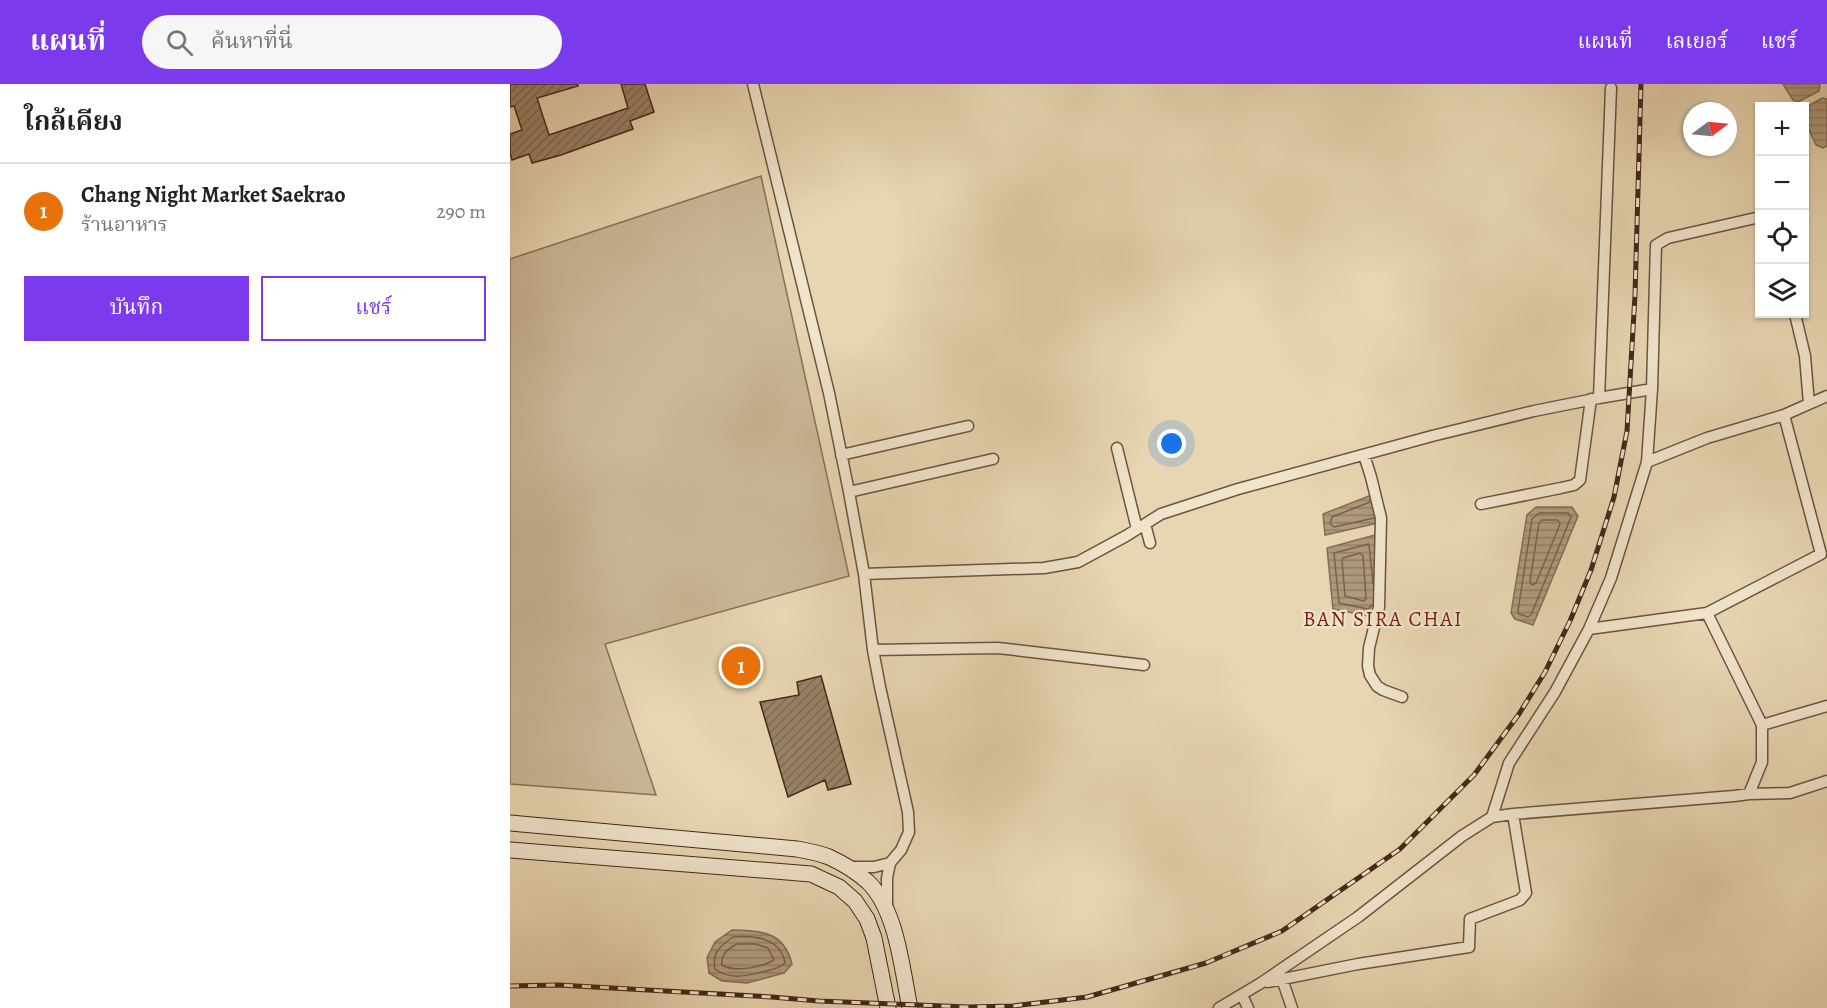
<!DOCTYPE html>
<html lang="th">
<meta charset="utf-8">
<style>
:root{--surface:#fff;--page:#f6f6f6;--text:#222;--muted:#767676;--line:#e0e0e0;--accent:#7c3aed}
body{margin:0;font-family:Alegreya,"Noto Serif Thai",serif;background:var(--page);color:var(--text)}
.controls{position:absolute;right:18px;top:18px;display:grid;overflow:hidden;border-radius:0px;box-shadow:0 2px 4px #0004}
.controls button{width:54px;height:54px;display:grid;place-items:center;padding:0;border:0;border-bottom:2px solid var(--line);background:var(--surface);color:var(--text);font:30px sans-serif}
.compass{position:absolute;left:1173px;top:18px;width:54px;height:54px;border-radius:50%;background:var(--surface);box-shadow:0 2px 4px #0004;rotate:74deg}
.you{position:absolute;left:662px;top:360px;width:21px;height:21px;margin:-15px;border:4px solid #fff;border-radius:50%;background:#1a73e8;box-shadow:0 0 0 9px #1a73e833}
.badge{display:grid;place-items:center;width:39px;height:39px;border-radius:50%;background:var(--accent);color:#fff;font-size:20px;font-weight:700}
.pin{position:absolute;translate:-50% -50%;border:3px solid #fff;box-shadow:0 2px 6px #0006}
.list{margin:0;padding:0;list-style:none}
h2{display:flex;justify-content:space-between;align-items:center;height:78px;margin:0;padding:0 24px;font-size:26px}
h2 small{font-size:20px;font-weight:400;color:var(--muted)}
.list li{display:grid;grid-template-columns:39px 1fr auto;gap:18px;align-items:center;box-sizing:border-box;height:96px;padding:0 24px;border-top:2px solid var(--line)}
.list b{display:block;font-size:22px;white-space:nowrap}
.list p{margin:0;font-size:20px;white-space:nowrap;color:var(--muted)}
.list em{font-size:20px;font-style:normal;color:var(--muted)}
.actions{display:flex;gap:12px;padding:18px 24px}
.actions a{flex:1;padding:14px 0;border:2px solid var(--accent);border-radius:0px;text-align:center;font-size:21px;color:var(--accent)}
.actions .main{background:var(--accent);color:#fff}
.icon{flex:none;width:33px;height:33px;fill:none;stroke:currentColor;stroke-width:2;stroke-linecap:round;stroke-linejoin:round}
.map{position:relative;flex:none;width:1317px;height:924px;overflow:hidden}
header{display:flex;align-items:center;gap:36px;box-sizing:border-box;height:84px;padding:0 30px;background:var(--accent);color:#fff}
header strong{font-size:28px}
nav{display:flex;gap:33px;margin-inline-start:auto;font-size:21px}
.search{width:420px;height:54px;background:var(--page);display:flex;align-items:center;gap:15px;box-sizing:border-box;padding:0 21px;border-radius:33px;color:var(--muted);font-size:22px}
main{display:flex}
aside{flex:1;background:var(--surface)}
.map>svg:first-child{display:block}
.garden{fill:#ccb898;stroke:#887058;stroke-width:1.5}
.water{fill:url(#water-rules);stroke:#856c55;stroke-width:1.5}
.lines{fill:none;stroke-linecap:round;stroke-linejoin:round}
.shore{stroke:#7a604b;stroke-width:1.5}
.building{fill:url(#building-hatch);stroke:#442718;stroke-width:1.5}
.minor-casing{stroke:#6d533e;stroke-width:13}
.secondary-casing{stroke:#442718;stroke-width:17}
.minor{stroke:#f0e4cd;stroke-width:10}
.secondary{stroke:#f0e4cd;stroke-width:15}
.rail-casing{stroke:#442718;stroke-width:5}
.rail{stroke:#f0e4cd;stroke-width:3;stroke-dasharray:9;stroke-linecap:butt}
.labels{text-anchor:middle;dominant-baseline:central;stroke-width:4.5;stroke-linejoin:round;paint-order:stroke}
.quarter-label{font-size:21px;letter-spacing:1.5px;fill:#7a1f14;stroke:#f0e4cd}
</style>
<header>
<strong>แผนที่</strong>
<div class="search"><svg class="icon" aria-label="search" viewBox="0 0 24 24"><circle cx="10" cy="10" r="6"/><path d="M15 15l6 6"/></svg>ค้นหาที่นี่</div>
<nav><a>แผนที่</a><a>เลเยอร์</a><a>แชร์</a></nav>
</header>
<main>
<aside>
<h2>ใกล้เคียง<small></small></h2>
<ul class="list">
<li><span class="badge" style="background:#e8710a">1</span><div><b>Chang Night Market Saekrao</b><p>ร้านอาหาร</p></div><em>290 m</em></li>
</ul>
<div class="actions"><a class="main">บันทึก</a><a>แชร์</a></div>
</aside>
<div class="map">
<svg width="1317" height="924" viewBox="0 0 1317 924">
<defs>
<pattern id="water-rules" width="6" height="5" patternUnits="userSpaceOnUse" patternTransform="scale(1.5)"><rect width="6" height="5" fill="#b09a7e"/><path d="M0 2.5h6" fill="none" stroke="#917e66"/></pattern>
<pattern id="building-hatch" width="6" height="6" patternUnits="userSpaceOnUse" patternTransform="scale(1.5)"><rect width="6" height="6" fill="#998268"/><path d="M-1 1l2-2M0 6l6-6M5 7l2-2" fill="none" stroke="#7e6a55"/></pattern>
</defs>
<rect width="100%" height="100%" fill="#e8d6b2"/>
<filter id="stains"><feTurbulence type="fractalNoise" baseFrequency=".00333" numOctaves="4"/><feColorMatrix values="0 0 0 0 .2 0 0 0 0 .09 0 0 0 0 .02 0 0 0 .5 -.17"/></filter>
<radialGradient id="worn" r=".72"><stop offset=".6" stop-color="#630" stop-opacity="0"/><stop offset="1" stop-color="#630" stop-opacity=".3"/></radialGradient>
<path class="garden" d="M251 92 339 492 95 560 146 711 0 700V175Z"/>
<path class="water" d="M1273 0H1310L1309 7 1288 18 1283 16Z
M1312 14 1317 15V62L1313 64 1306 61 1295 37V24Z
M869 408 873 438 815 451 813 430Z
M1026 423H1062L1068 432 1023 541 1005 535 1001 529 1017 431Z
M865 451 870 519 863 533 823 525 817 464Z
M222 846C251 847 274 847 282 880L274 889 237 899 212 897 199 889 197 874 205 858Z"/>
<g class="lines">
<path class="shore" d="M860 418 822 433 820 440 824 443 864 434
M1029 429H1058L1061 433 1021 531 1018 533 1009 530 1008 527 1022 435Z
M1032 436H1048L1050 440 1026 499 1022 501 1020 497 1029 439Z
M850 469 853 472 856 514 854 517 835 512 832 477 833 474Z
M862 521 858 525 829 519 824 469 859 460 863 500
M223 853C244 851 271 854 275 879 269 885 260 886 252 888 235 892 220 896 205 885 202 868 210 862 223 853Z
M227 860H245L258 864 264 876C252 883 225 889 212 881 210 870 219 864 227 860Z"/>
</g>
<path class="building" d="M0 0H68V2L27 14 39 51 118 24 111 0H135L144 28 120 37 123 45 51 71 22 79 19 70 2 76 0 69V50L12 46 4 22 0 23Z
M311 592 341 700 318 706 315 696 278 713 250 618 289 611 287 598Z"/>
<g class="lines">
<defs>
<path id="minor" d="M243 0 319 309 339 408 354 490 363 566 370 603 398 728 399 748 391 766 380 779 377 794V822
M1285 230 1295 272 1299 320
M1089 314 1101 4
M1274 331 1317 312
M607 364 627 445
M331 371 458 342
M854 371 861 393 871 434 869 523 859 564 858 582 860 591 867 602 873 606 892 613
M1137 378 1142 305 1146 161 1158 154 1250 133
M339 408 483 375
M971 420 1051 404 1064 401 1070 396 1081 315
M635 440 640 459
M354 490 534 484 568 478 616 452 651 430 728 405 922 352 1024 327 1089 314 1142 305
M1079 545 1197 529
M363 566 488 564 634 581
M1252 641 1317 622
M1239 710 1280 709 1317 697
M339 783H364L380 779
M772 895 782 924
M758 898 848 880 959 863 960 835 1010 816 1016 809 1003 730
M732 911 738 924
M709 924 751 899 848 833 952 752 982 733 1003 730 1224 712 1239 710 1252 678V641L1197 529 1311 470 1274 331 1197 354 1137 378 1101 494 1079 545 1045 608 999 679 982 733"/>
<path id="secondary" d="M0 739 287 765C298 767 309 769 319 773 332 779 347 788 358 798 387 826 392 886 400 924
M0 766 301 790 329 803 345 817 357 835 364 854 378 924"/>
</defs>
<use href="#minor" class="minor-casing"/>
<use href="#secondary" class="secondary-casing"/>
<use href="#minor" class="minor"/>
<use href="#secondary" class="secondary"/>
<defs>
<path id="rail" d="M0 902 48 901 262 913 309 917 458 923 503 922 577 913 696 879 772 847 890 765 964 691 1009 630 1035 588 1060 537 1081 486 1104 413 1117 347 1125 211 1131 0"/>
</defs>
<use href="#rail" class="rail-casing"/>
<use href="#rail" class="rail"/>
</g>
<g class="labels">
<g class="quarter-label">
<text x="873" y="535">BAN SIRA CHAI</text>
</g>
</g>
<rect width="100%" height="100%" filter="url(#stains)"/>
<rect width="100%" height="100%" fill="url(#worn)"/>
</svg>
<div class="controls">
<button>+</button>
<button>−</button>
<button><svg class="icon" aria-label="locate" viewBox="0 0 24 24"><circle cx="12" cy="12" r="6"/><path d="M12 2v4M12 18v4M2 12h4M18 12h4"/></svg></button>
<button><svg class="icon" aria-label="layers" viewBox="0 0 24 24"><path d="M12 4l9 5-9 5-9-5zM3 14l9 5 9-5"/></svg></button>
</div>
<svg class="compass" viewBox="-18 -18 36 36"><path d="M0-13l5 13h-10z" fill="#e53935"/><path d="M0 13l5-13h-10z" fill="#767676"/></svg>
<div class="you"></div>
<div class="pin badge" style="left:231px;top:582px;background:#e8710a">1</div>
</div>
</main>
